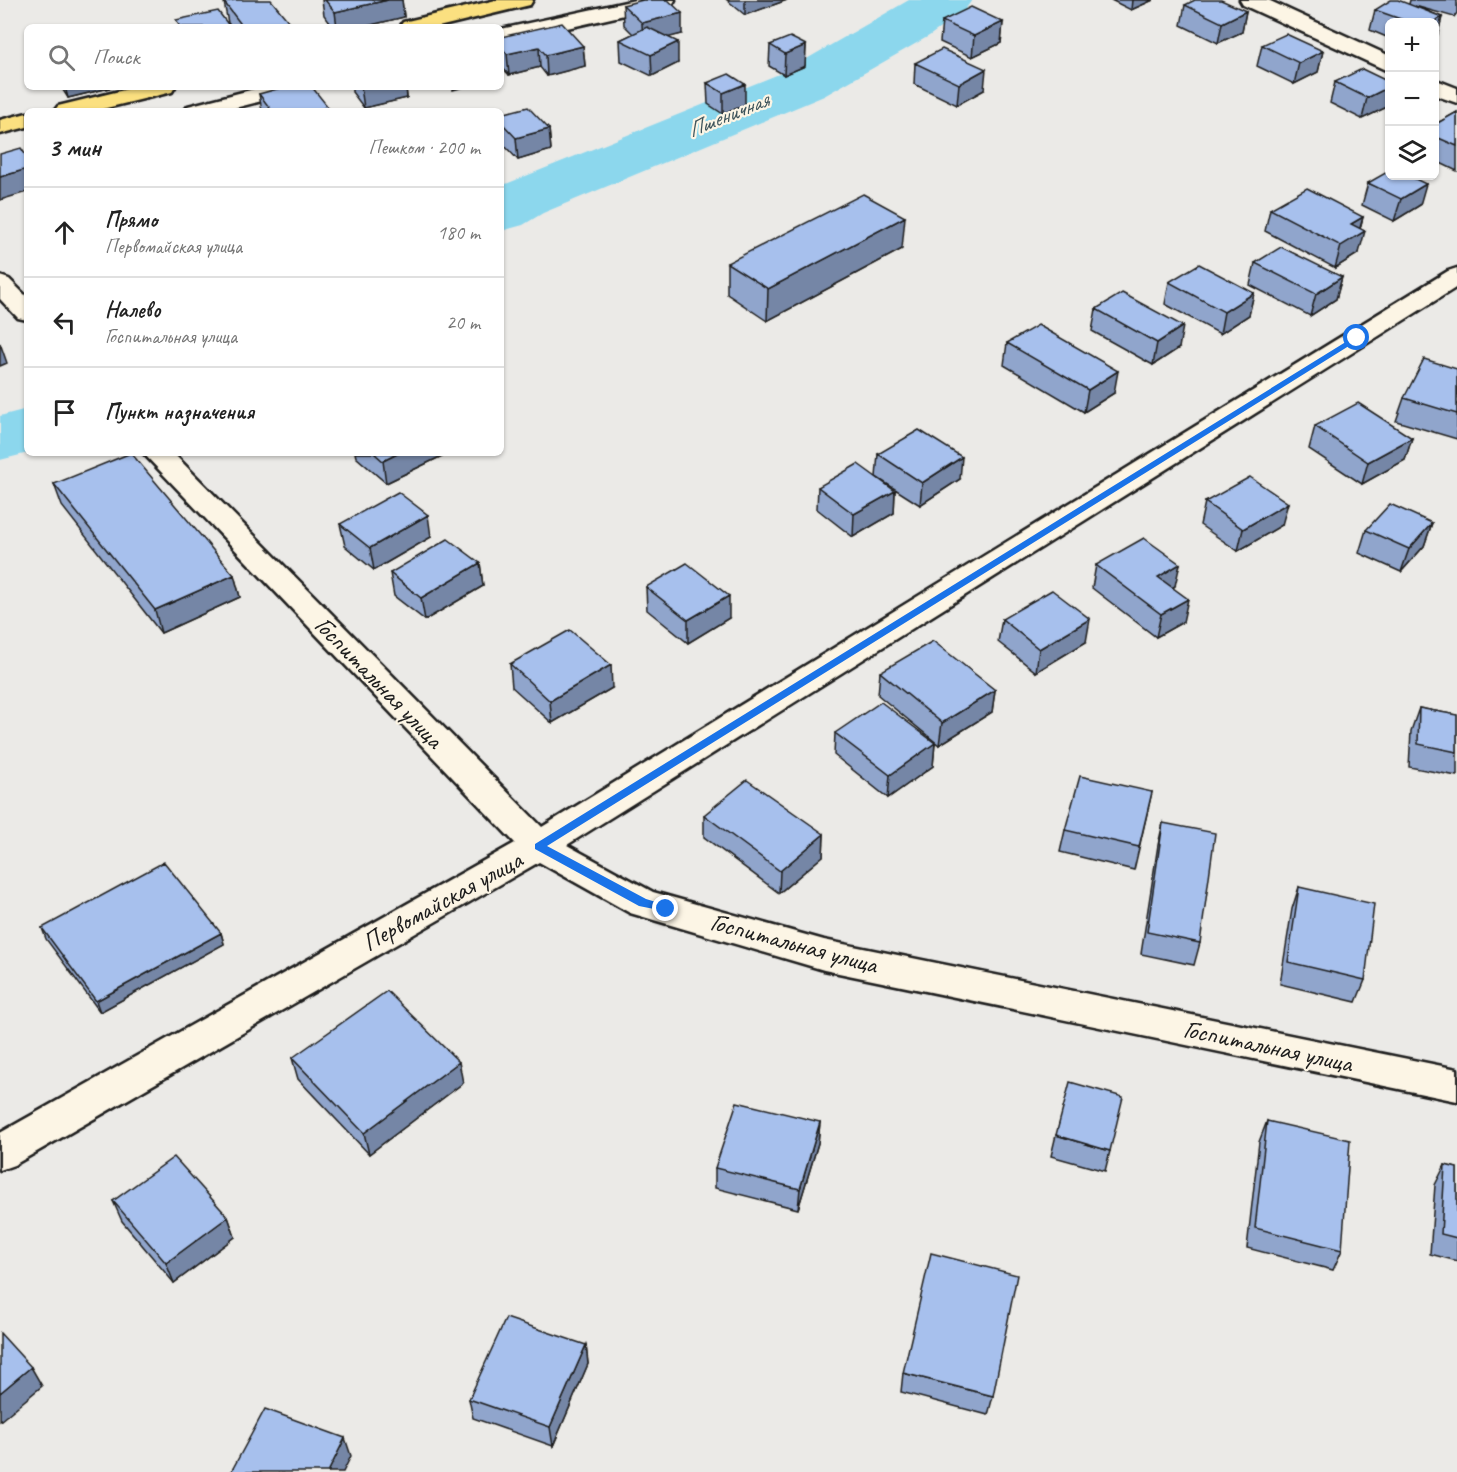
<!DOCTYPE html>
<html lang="ru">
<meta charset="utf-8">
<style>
:root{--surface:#fff;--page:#f6f6f6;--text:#222;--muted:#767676;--line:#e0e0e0}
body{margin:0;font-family:Caveat,sans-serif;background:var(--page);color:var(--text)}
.controls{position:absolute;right:18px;top:18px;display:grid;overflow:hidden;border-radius:9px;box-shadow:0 2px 4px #0004}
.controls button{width:54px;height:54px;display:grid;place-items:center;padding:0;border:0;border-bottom:2px solid var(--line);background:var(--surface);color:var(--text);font:30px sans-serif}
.stop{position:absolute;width:18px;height:18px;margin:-14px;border:4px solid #1a73e8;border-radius:50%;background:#fff}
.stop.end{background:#1a73e8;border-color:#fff;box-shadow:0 2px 6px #0008}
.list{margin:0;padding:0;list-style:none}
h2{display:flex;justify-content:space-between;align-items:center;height:78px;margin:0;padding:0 24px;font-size:26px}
h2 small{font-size:20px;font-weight:400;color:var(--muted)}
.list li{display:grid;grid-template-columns:39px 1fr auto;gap:18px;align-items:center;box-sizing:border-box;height:90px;padding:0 24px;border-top:2px solid var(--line)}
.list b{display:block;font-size:22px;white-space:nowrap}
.list p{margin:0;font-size:20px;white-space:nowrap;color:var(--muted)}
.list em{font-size:20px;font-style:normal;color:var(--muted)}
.icon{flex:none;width:33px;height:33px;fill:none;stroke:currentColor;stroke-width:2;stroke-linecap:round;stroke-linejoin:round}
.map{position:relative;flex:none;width:1457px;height:1472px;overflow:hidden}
.search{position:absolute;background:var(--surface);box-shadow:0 2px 4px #0004;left:24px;top:24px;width:480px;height:66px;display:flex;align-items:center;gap:15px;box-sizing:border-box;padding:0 21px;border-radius:9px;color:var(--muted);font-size:22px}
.panel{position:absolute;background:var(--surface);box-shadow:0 2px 4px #0004;left:24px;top:108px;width:480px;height:348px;border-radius:9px}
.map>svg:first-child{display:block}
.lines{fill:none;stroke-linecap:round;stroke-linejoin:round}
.river{fill:#8cd7ed;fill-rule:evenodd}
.minor-casing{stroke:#1c1c1c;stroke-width:5}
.major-casing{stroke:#1c1c1c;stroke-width:5}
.minor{fill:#fcf5e5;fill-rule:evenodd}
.major{fill:#fbe080;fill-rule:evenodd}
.wall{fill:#90a5cc;stroke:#1c1c1c;stroke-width:1.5}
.shaded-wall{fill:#7586a6;stroke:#1c1c1c;stroke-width:1.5}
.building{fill:#a7c0ed;stroke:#1c1c1c;stroke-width:1.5}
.route{fill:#1a73e8}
.labels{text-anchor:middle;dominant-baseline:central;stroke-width:4.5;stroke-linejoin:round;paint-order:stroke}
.far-water-label{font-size:22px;font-style:italic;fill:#3e545b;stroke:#fcf5e5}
.street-label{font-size:26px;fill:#1c1c1c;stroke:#fcf5e5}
</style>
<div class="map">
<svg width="1457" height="1472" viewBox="0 0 1457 1472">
<rect width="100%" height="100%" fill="#ebeae7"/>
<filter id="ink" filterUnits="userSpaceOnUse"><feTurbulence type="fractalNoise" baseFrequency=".0167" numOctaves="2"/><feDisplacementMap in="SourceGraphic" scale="12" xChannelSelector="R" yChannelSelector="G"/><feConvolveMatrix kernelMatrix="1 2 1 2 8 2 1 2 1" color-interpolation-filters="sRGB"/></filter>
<g filter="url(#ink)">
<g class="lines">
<path class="river" d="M909 0H972L964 11 929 36 824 96 543 213 523 225 501 231V186L784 72Z
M27 409 28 453 0 460V416Z"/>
<defs>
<path id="minor" d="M635 0H675L672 5 664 6 501 43V29Z
M1240 0H1268L1390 56V72L1243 5Z
M1434 79 1457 88V103L1434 95Z
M262 87H300L297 92 223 111H184L188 106Z
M1457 268V287L567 845 653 892 824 940 1457 1069V1101L824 970 630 913 539 862 14 1165 0 1170V1133L515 843 143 453H173L542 827 1448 271Z
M0 276 9 279 27 297V320L18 318 0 299Z"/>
<path id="major" d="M496 0H533L530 5 438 27H400L403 22Z
M136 87H175L172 92 94 111H54L58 106Z
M27 113V127L0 134V120Z"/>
</defs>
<use href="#minor" class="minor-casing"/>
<use href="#major" class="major-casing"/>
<use href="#minor" class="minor"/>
<use href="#major" class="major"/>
</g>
<path class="wall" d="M322 0H402L404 17 363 27H333L324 15Z
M727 0H787L745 15Z
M1111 0H1153L1131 10Z
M1410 0H1457V13L1454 17 1415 6 1442 17 1437 37 1434 22H1389V38L1370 30 1375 10 1409 4Z
M224 2 290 23V27H232L228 23Z
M623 5 682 34 668 37 678 63 652 76 621 61 620 40 633 34 624 25Z
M1185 5 1246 11 1242 32 1218 43 1181 25Z
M942 21 1003 22 1001 43 972 57 940 42Z
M501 37 583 46 585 66 547 76 540 67 509 75 501 66Z
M770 45H806L805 66 784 75 769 66Z
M1262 45 1323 51 1318 72 1294 84 1257 66Z
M915 63 984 90 957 105 914 84Z
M1335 82 1389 106 1362 119 1330 103Z
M707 83 745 105 723 114 708 104Z
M61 87H113L68 98Z
M352 87H406L407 98 364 108 352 92Z
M259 94 328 107 329 111H262Z
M1457 112V171L1434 160V125Z
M501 114 549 129 551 150 518 160 501 142Z
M1368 183 1420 205 1394 221 1362 205Z
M1270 209 1363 217 1360 229 1359 253 1335 268 1265 231Z
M902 249 767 321 727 294V263Z
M1255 263 1342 277 1336 299 1310 316 1250 285Z
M1169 282 1254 293 1249 315 1220 334 1165 304Z
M1096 309 1179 348 1153 365 1092 331Z
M1007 343 1114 393 1084 412 1004 365Z
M1457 369V439L1396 421 1404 398Z
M1315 426 1412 438 1405 460 1362 484 1309 449Z
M355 453H448L386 483 356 457Z
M878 454 960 479 920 505 876 477Z
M54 484 234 575 240 597 161 633 62 506Z
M818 487 895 491 894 513 853 537 817 509Z
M1205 502 1282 525 1238 551 1200 525Z
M1432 523 1424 546 1401 572 1359 553 1366 530Z
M340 524 431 537 374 570 345 546Z
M480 563 483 586 425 620 394 596 390 573Z
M1096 565 1175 586 1173 588 1183 622 1156 637 1092 588Z
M646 587 729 618 688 643 647 610Z
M1002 619 1086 642 1036 672 998 642Z
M510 664 612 688 552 723 512 687Z
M880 672 995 690 992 712 939 745 878 695Z
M1419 708 1457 715V776L1409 767 1411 731Z
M835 733 935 743 933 766 888 798 834 755Z
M1152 792 1134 870 1060 852 1065 830Z
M704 815 824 834 823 856 779 893 704 837Z
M1163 823 1200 943 1194 965 1141 954 1158 845Z
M1299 887 1365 980 1356 1002 1280 984 1292 909Z
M42 928 221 933 224 944 100 1012 46 939Z
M292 1058 463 1083 369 1154 298 1079Z
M1267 1121 1342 1250 1333 1270 1247 1248 1259 1142Z
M820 1122 818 1143 798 1209 715 1188V1168Z
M1056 1135 1110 1151 1105 1171 1051 1156Z
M1445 1165 1457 1168V1261L1430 1254 1435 1185Z
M113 1201 228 1217 235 1237 174 1283 122 1221Z
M586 1345 588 1364 553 1446 473 1418 469 1399Z
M903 1373 993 1396 988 1415 901 1392Z"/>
<path class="shaded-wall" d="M388 0H402L404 17 363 27H337L335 12Z
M745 0H787L745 15Z
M1132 0H1153L1131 10Z
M1246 11 1242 32 1218 43 1222 23Z
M682 13V34L643 44 642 23Z
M1442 17 1437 37 1434 39V22H1433Z
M1003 22 1001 43 972 57 974 36Z
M290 23V27H271Z
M678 42V63L652 76 651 55Z
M806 45 805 66 784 75 785 54Z
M583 46 585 66 547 76 546 55Z
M539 47 540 67 509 75 507 54Z
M1323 51 1318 72 1294 84 1299 63Z
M986 69 984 90 957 105 959 84Z
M745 84V105L723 114V93Z
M65 87H113L68 98Z
M361 87H406L407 98 364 108Z
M453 87H464L453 90Z
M1389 87V106L1362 119 1367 98Z
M328 107 329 111H314Z
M549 129 551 150 518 160 516 138Z
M27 169V192L0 200V177Z
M1426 184 1420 205 1394 221 1401 199Z
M905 217 902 249 767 321 768 289Z
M1363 217 1358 235 1365 231 1359 253 1335 268 1341 246 1351 224Z
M1342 277 1336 299 1310 316 1316 294Z
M1254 293 1249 315 1220 334 1224 312Z
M1183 326 1179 348 1153 365 1157 343Z
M0 343 7 363 0 366Z
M1118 371 1114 393 1084 412 1088 390Z
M1412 438 1405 460 1362 484 1368 462Z
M399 453H448L386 483 383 461Z
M962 457 960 479 920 505 922 483Z
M895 491 894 513 853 537 854 514Z
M1288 503 1282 525 1238 551 1243 529Z
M428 515 431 537 374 570 370 548Z
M1432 523 1424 546 1401 572 1409 549Z
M480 563 483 586 425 620 421 598Z
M1180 564 1175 586 1153 599 1158 577Z
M234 575 240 597 161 633 155 610Z
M729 596V618L688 643V620Z
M1188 599 1183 622 1156 637 1161 614Z
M1090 619 1086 642 1036 672 1039 649Z
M611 665 612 688 552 723 550 701Z
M995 690 992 712 939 745 942 723Z
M935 743 933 766 888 798 890 775Z
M824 834 823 856 779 893 780 871Z
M221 933 224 944 100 1012 96 1001Z
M459 1062 463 1083 369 1154 364 1133Z
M820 1122 818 1143 798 1209 800 1189Z
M228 1217 235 1237 174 1283 166 1263Z
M586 1345 588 1364 553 1446 550 1427Z
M31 1367 42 1386 0 1421V1393Z
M345 1438 351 1456 343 1472H328Z"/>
<path class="building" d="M235 0H271L290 23 271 27H243L224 2Z
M325 0H388L335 12Z
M643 0H668L682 13 642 23 623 5Z
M1195 0H1221L1246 11 1222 23 1185 5Z
M1391 0H1398L1442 17 1433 22H1409L1375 10Z
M971 7 1003 22 974 36 942 21Z
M218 11 230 27H180L176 20Z
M562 23 583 46 546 55 539 47 507 54 501 47V37Z
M647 27 678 42 651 55 620 40Z
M1286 34 1323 51 1299 63 1262 45Z
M790 37 806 45 785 54 770 45Z
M942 49 986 69 959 84 915 63Z
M1362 69 1389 82V87L1367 98 1335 82Z
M729 74 745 84 723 93 707 83Z
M284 87H312L328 107 314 111H272L259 94Z
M528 107 549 129 516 138 501 122V114Z
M199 108 201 111H186Z
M1457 112V146L1434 136V125Z
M21 148 27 157V169L0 177V154Z
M1389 171V176H1409L1426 184 1401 199 1368 183Z
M1307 188 1363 217 1351 224 1365 231 1341 246 1270 209Z
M863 194 905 217 768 289 727 263Z
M1281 247 1342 277 1316 294 1255 263Z
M1199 264 1254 293 1224 312 1169 282Z
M1122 293 1183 326 1157 343 1096 309Z
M1038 325 1118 371 1088 390 1007 343Z
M1424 359 1457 369V414L1404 398Z
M1358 403 1412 438 1368 462 1315 426Z
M919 430 962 457 922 483 878 454Z
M131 453 234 575 155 610 54 484Z
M374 453H399L383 461Z
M858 464 895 491 854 514 818 487Z
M1250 477 1288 503 1243 529 1205 502Z
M398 492 428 515 370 548 340 524Z
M1390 504 1432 523 1409 549 1366 530Z
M1144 538 1180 564 1158 577 1188 599 1161 614 1096 565Z
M448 539 480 563 421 598 390 573Z
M687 563 729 596 688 620 646 587Z
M1052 590 1090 619 1039 649 1002 619Z
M570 630 611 665 550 701 510 664Z
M933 641 995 690 942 723 880 672Z
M881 702 935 743 890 775 835 733Z
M1419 708 1457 715V752L1418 744Z
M1080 776 1152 792 1139 847 1065 830Z
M747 780 824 834 780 871 704 815Z
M1163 823 1215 833 1200 943 1147 932Z
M164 862 221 933 96 1001 42 928Z
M1299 887 1374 904 1365 980 1288 962Z
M387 991 459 1062 364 1133 292 1058Z
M1070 1082 1123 1097 1110 1151 1056 1135Z
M737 1102 820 1122 800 1189 715 1168Z
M1267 1121 1350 1140 1342 1250 1255 1228Z
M174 1157 228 1217 166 1263 113 1201Z
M1445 1165 1457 1168V1238L1441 1234Z
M931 1253 1017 1275 993 1396 903 1373Z
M506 1318 586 1345 550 1427 469 1399Z
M0 1333 31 1367 0 1393Z
M265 1409 345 1438 328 1472H231Z"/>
</g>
<path class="route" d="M1357 335 1360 339 547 846 646 899 669 906V912L639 906 535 849V844Z"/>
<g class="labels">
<g class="far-water-label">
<text transform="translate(728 115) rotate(-22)">Пшеничная</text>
</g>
<g class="street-label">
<text transform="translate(379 682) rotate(46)">Госпитальная улица</text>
<text transform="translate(442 901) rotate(-29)">Первомайская улица</text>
<text transform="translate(794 943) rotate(15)">Госпитальная улица</text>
<text transform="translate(1268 1046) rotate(12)">Госпитальная улица</text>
</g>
</g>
</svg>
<div class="controls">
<button>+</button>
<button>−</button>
<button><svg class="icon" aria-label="layers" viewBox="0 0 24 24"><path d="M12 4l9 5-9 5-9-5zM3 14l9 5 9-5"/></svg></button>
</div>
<div class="stop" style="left:1357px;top:338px"></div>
<div class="stop end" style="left:666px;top:909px"></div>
<div class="search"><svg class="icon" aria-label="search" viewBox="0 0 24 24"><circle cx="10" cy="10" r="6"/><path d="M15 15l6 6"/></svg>Поиск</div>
<section class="panel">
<h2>3 мин<small>Пешком · 200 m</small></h2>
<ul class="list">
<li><svg class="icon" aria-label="ahead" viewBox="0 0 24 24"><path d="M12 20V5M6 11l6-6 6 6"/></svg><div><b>Прямо</b><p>Первомайская улица</p></div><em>180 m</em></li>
<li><svg class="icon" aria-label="left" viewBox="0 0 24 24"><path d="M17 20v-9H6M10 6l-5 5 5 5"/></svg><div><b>Налево</b><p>Госпитальная улица</p></div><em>20 m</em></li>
<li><svg class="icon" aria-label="arrive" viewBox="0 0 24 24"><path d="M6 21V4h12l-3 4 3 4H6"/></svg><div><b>Пункт назначения</b></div></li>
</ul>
</section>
</div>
